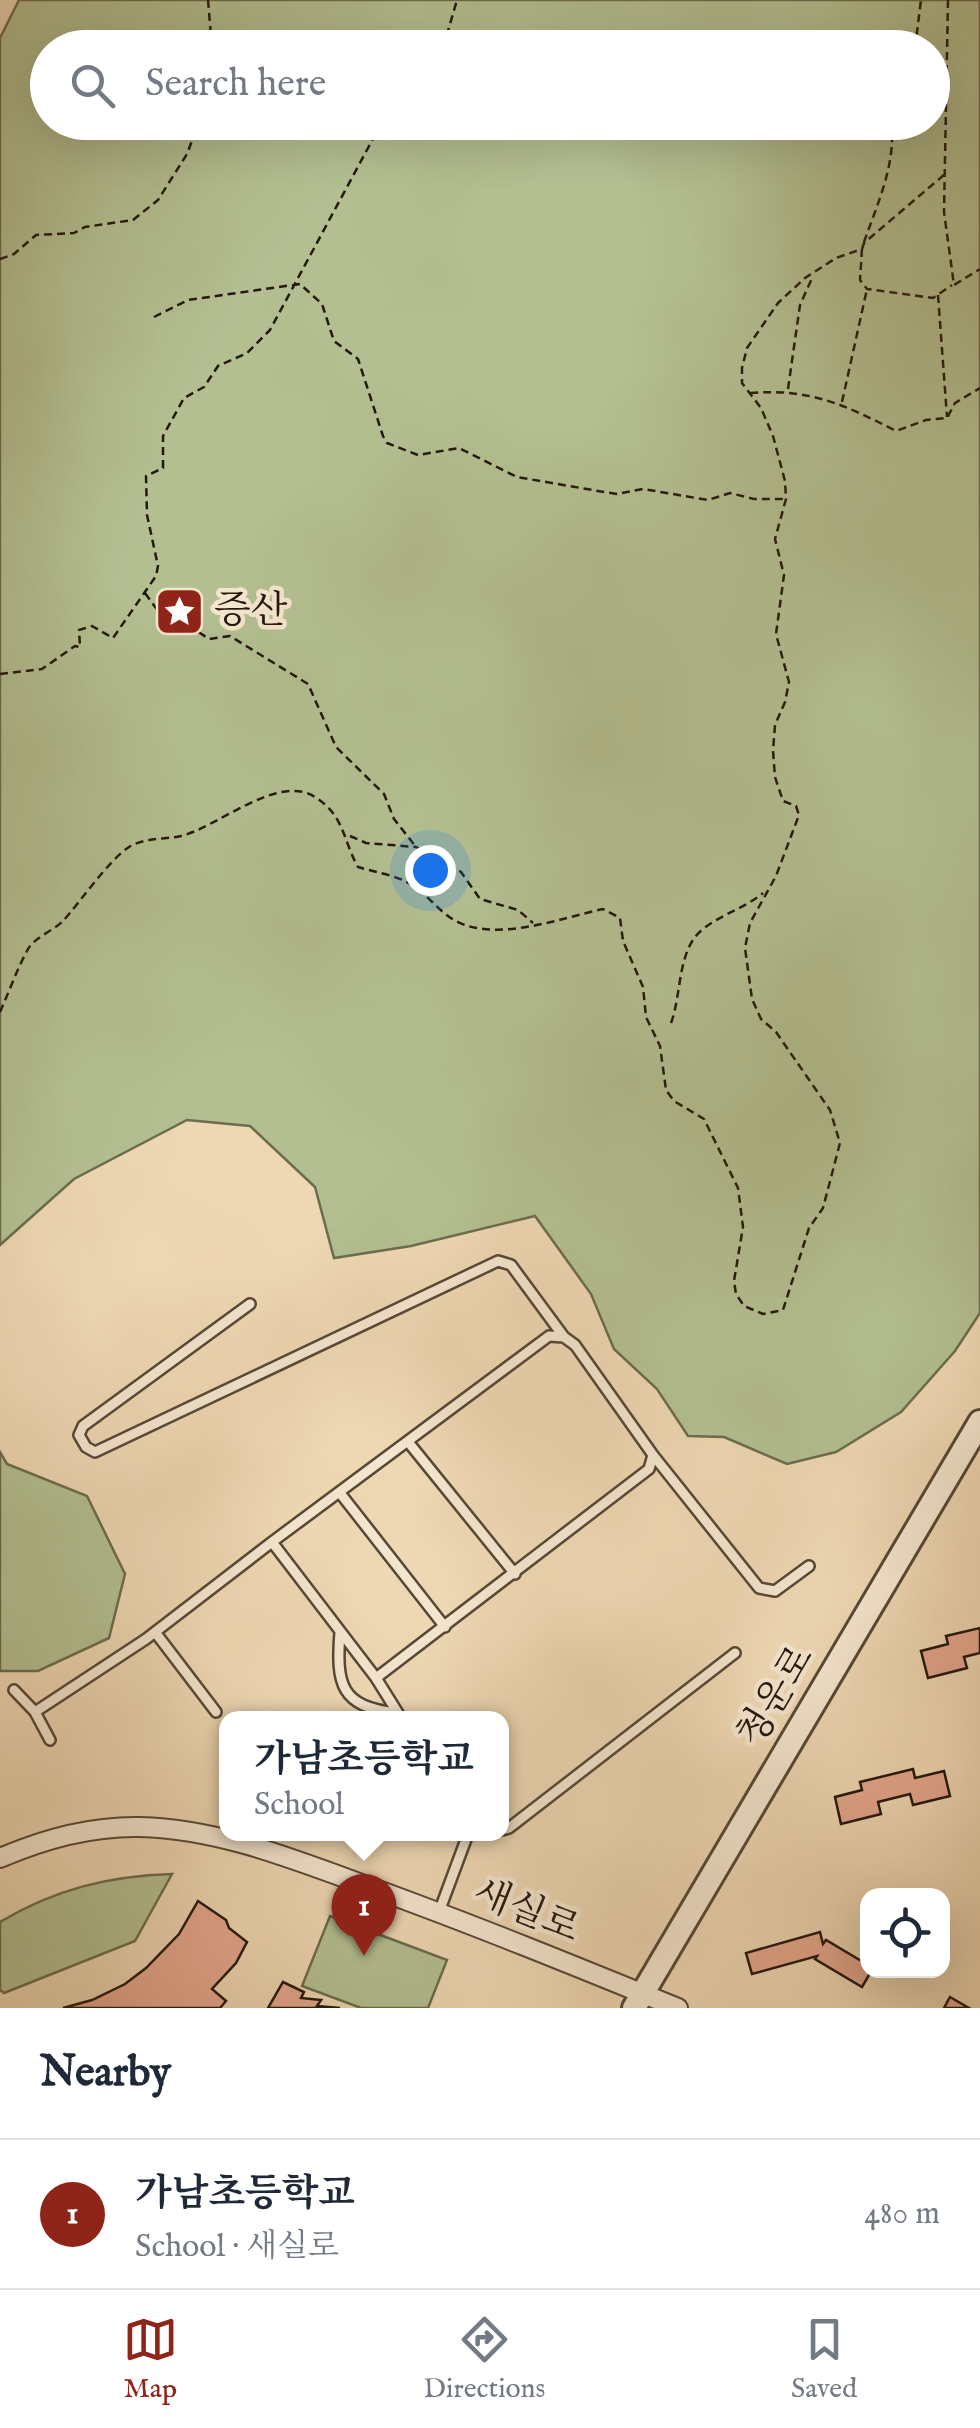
<!DOCTYPE html>
<meta charset="utf-8">
<style>
:root{--surface:#fff;--page:#f2f2f3;--text:#1f2937;--muted:#747a83;--line:#e0e1e3;--accent:#8f2418}
body{margin:0;font-family:"IM FELL English","Noto Serif KR",serif;background:var(--page);color:var(--text)}
.controls{position:absolute;right:30px;bottom:30px;display:grid;overflow:hidden;border-radius:20px;box-shadow:0 10px 40px #0002}
.controls button{width:90px;height:90px;display:grid;place-items:center;padding:0;border:0;border-bottom:2px solid var(--line);background:var(--surface);color:var(--text);font:50px sans-serif}
.you{position:absolute;left:430px;top:870px;width:35px;height:35px;margin:-25px;border:8px solid #fff;border-radius:50%;background:#1a73e8;box-shadow:0 0 0 15px #1a73e833}
.badge{display:grid;place-items:center;width:65px;height:65px;border-radius:50%;background:var(--accent);color:#fff;font-size:32px;font-weight:700}
.pin{position:absolute;translate:-50% -82px;filter:drop-shadow(0 2px 5px #0008)}
.pin::after{content:'';position:absolute;top:52px;width:35px;height:30px;background:inherit;clip-path:polygon(0 0,100% 0,50% 100%)}
.popup{position:absolute;left:219px;top:1711px;width:290px;height:130px;box-sizing:border-box;display:grid;place-content:center;border-radius:20px;background:var(--surface);filter:drop-shadow(0 2px 8px #0005);font-size:32px;white-space:nowrap;color:var(--muted)}
.popup b{font-size:38px;color:var(--text)}
.popup::after{content:'';position:absolute;left:50%;top:100%;margin-left:-20px;border:20px solid transparent;border-top-color:var(--surface)}
.list{margin:0;padding:0;list-style:none}
h2{display:flex;justify-content:space-between;align-items:center;height:130px;margin:0;padding:0 40px;font-size:42px}
h2 small{font-size:32px;font-weight:400;color:var(--muted)}
.list li{display:grid;grid-template-columns:65px 1fr auto;gap:30px;align-items:center;box-sizing:border-box;height:150px;padding:0 40px;border-top:2px solid var(--line)}
.list b{display:block;font-size:38px;white-space:nowrap}
.list p{margin:0;font-size:32px;white-space:nowrap;color:var(--muted)}
.list em{font-size:32px;font-style:normal;color:var(--muted)}
.icon{flex:none;width:55px;height:55px;fill:none;stroke:currentColor;stroke-width:2;stroke-linecap:round;stroke-linejoin:round}
.map{position:relative;flex:none;width:980px;height:2008px;overflow:hidden}
.search{position:absolute;background:var(--surface);box-shadow:0 10px 40px #0002;left:30px;right:30px;top:30px;height:110px;display:flex;align-items:center;gap:25px;box-sizing:border-box;padding:0 35px;border-radius:55px;color:var(--muted);font-size:38px}
.sheet{height:280px;background:var(--surface)}
nav{display:flex;justify-content:space-around;align-items:center;box-sizing:border-box;height:140px;border-top:2px solid var(--line);background:var(--surface);font-size:28px;color:var(--muted)}
nav a{display:grid;justify-items:center;gap:5px}
nav .on{color:var(--accent)}
.map>svg:first-child{display:block}
.green{fill:#b3bf91;stroke:#6c6c4e;stroke-width:2.5;fill-rule:evenodd}
.building{fill:#e4a78d;stroke:#24180c;stroke-width:2.5}
.lines{fill:none;stroke-linecap:round;stroke-linejoin:round}
.service-casing{stroke:#564836;stroke-width:14}
.minor-casing{stroke:#564836;stroke-width:22}
.tertiary-casing{stroke:#564836;stroke-width:28}
.path{stroke:#24180c;stroke-width:2.5;stroke-dasharray:8 5;stroke-linecap:butt}
.service{stroke:#f4e5ce;stroke-width:9}
.minor{stroke:#f4e5ce;stroke-width:18}
.tertiary{stroke:#f4e5ce;stroke-width:22}
.labels{text-anchor:middle;dominant-baseline:central;stroke-width:9;stroke-linejoin:round;paint-order:stroke}
.poi-label{font-size:38px;fill:#24180c;stroke:#f4e5ce;text-anchor:start}
.street-label{font-size:38px;fill:#24180c;stroke:#f4e5ce}
</style>
<div class="map">
<svg width="980" height="2008" viewBox="0 0 980 2008">
<rect width="100%" height="100%" fill="#eed7b3"/>
<filter id="stains"><feTurbulence type="fractalNoise" baseFrequency=".002" numOctaves="4"/><feColorMatrix values="0 0 0 0 .2 0 0 0 0 .09 0 0 0 0 .02 0 0 0 .5 -.17"/></filter>
<radialGradient id="worn" r=".72"><stop offset=".6" stop-color="#630" stop-opacity="0"/><stop offset="1" stop-color="#630" stop-opacity=".3"/></radialGradient>
<path class="green" d="M19 0H980V1313L955 1351 901 1412 836 1452 787 1464 724 1437 688 1436 657 1389 614 1349 591 1294 535 1216 411 1246 334 1258 315 1187 250 1126 187 1120 74 1179 0 1245V38ZM48 48H932V122H48Z
M0 1452 7 1464 87 1496 125 1574 109 1638 38 1671H0Z
M172 1874 135 1941 4 1993 0 1990V1922C55 1889 109 1876 172 1874Z
M330 1916 447 1960 428 2008H361L302 1986Z"/>
<path class="building" d="M980 1628V1653L964 1657 967 1668 928 1678 921 1651 948 1644 946 1636Z
M913 1769 915 1778 944 1771 950 1796 913 1805 910 1794 878 1802 881 1814 841 1824 835 1797 862 1790 860 1782Z
M198 1901 226 1920 229 1928 247 1942 236 1963 212 1989 226 2001 220 2008H63L92 2000 125 1984 146 1968 179 1934Z
M820 1932 823 1944 826 1940 868 1965V1970H872L862 1987 815 1959 817 1956 752 1974 746 1953Z
M283 1982 304 1992 301 1998 321 2000 317 2006 340 2008H268Z
M950 1997 969 2008H944Z"/>
<g class="lines">
<defs>
<path id="service" d="M250 1304 83 1426 79 1435 86 1447 95 1452 498 1261 511 1265 564 1337
M409 1443 515 1574
M653 1455 759 1588 775 1591 809 1566
M340 1493 445 1627
M155 1632 216 1712
M340 1632C336 1684 340 1707 397 1713
M376 1678 649 1469 653 1455 575 1345 564 1337 549 1336 272 1542 376 1678 401 1718
M14 1690 35 1712
M50 1740 35 1712 146 1639 272 1542
M502 1830 509 1828 735 1653
M439 1912 468 1834"/>
<path id="minor" d="M0 1858C44 1839 91 1826 140 1827 219 1829 293 1859 367 1886 472 1924 575 1966 678 2008"/>
<path id="tertiary" d="M634 2008 980 1422"/>
</defs>
<use href="#service" class="service-casing"/>
<use href="#minor" class="minor-casing"/>
<use href="#tertiary" class="tertiary-casing"/>
<path class="path" d="M208 0 212 48
M948 0 944 212 954 285 980 269
M443 48 457 0
M915 48 921 0
M864 242C877 205 897 162 891 122
M862 249 860 280 867 289 933 298 952 285
M0 259 14 254 36 235 74 233 85 227 133 220 158 200 187 154 193 138 209 122
M938 295 947 417
M154 317 188 300 300 284 322 304 334 341 358 359 383 436 387 443 418 455 459 448 517 477 604 492 617 494 643 489 708 500 730 493 754 499H784
M788 389 800 305 813 276
M750 393C810 388 845 405 896 431L926 420 947 418 955 403 980 388
M842 402 867 289
M145 593 174 633H184L191 627 209 639 230 636 308 684 336 747 384 794 394 819 416 847
M0 674 42 669 75 646 80 647 79 630 92 626 113 638 156 576 158 566 147 515 146 476 163 468V436L184 398 204 387 218 366 247 353 270 330 382 122
M350 836 366 843 416 847 430 854 461 872 480 899 518 910 533 923
M0 1012C9 992 17 969 28 949 35 937 53 931 63 921 81 901 109 860 129 847 146 837 163 840 181 836 218 827 278 773 315 797 345 816 343 841 358 867 374 872 396 875 410 884 431 896 441 917 465 925 506 939 562 918 603 909L620 918 623 941 643 987 646 1017 660 1046 666 1090 674 1101 704 1119 738 1188 743 1227 734 1281 736 1294 744 1306 763 1314 783 1310 809 1228 823 1208 840 1143 830 1110 776 1032 761 1019 752 999 745 948 750 923 776 876 799 815 796 806 783 801 775 777 773 751 775 725 785 702 789 682 776 634 784 575 775 539 786 499 785 481 773 436 761 408 742 383V368L747 348 778 303 805 278 836 258 862 249 864 243 945 174
M671 1023C682 994 677 949 703 929 722 914 745 908 763 893"/>
<use href="#service" class="service"/>
<use href="#minor" class="minor"/>
<use href="#tertiary" class="tertiary"/>
</g>
<defs>
<symbol id="sight-square" viewBox="-11 -11 22 22"><rect x="-9" y="-9" width="18" height="18" rx="4" fill="#8f2418" stroke="#f4e5ce"/><path d="M0-6L1.8-2.2L6-1.7L2.9 1.2L3.7 5.4L0 3.3L-3.7 5.4L-2.9 1.2L-6-1.7L-1.8-2.2Z" fill="#fff"/></symbol>
</defs>
<g fill-rule="evenodd">
<use href="#sight-square" x="152" y="584" width="55" height="55"/>
</g>
<g class="labels">
<g class="poi-label">
<text x="214" y="612">증산</text>
</g>
<g class="street-label">
<text transform="translate(777 1697) rotate(-59)">청운로</text>
<text transform="translate(526 1912) rotate(22)">새실로</text>
</g>
</g>
<rect width="100%" height="100%" filter="url(#stains)"/>
<rect width="100%" height="100%" fill="url(#worn)"/>
</svg>
<div class="controls">
<button><svg class="icon" aria-label="locate" viewBox="0 0 24 24"><circle cx="12" cy="12" r="6"/><path d="M12 2v4M12 18v4M2 12h4M18 12h4"/></svg></button>
</div>
<div class="you"></div>
<div class="pin badge" style="left:364px;top:1956px">1</div>
<div class="popup"><b>가남초등학교</b>School</div>
<div class="search"><svg class="icon" aria-label="search" viewBox="0 0 24 24"><circle cx="10" cy="10" r="6"/><path d="M15 15l6 6"/></svg>Search here</div>
</div>
<section class="sheet">
<h2>Nearby<small></small></h2>
<ul class="list">
<li><span class="badge">1</span><div><b>가남초등학교</b><p>School · 새실로</p></div><em>480 m</em></li>
</ul>
</section>
<nav>
<a class="on"><svg class="icon" aria-label="map" viewBox="0 0 24 24"><path d="M3 6l6-2 6 2 6-2v14l-6 2-6-2-6 2zM9 4v14M15 6v14"/></svg>Map</a>
<a><svg class="icon" aria-label="directions" viewBox="0 0 24 24"><path d="M12 3l9 9-9 9-9-9zM9 14v-3h6M13 9l2 2-2 2"/></svg>Directions</a>
<a><svg class="icon" aria-label="saved" viewBox="0 0 24 24"><path d="M7 4h10v16l-5-4-5 4z"/></svg>Saved</a>
</nav>
